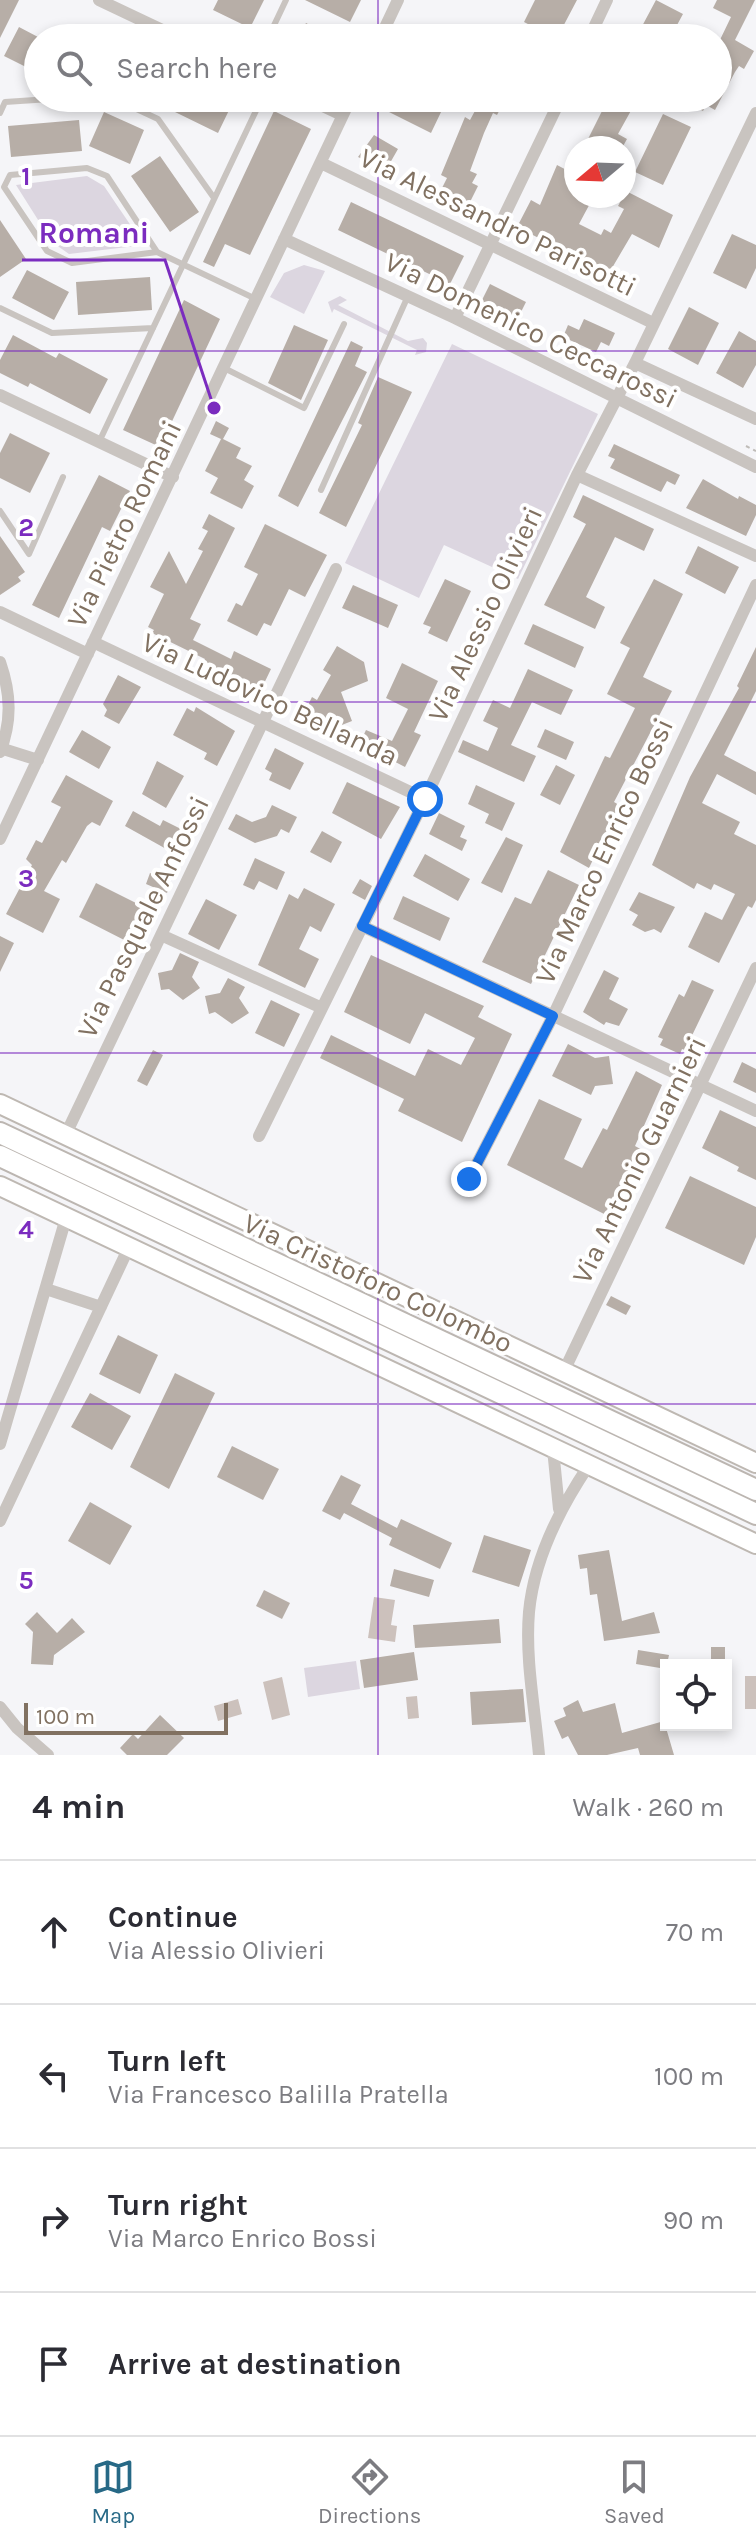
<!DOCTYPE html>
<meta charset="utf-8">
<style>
:root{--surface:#fff;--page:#f7f7f7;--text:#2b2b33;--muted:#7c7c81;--line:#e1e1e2;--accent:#276986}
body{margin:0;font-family:Karla,sans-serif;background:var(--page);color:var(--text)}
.controls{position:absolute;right:24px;bottom:24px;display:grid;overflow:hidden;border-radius:0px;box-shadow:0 4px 12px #0003}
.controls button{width:72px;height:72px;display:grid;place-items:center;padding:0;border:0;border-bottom:2px solid var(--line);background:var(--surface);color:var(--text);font:40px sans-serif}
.compass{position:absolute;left:564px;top:136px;width:72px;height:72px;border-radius:50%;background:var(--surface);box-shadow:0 4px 12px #0003;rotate:251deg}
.scale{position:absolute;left:24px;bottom:20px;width:204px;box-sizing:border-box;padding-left:8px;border:4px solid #817161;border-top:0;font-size:22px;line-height:28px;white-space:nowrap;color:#817161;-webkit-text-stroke:6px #fff;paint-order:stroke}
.stop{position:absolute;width:24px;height:24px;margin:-18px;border:6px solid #1a73e8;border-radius:50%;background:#fff}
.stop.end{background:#1a73e8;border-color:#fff;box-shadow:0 2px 8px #0008}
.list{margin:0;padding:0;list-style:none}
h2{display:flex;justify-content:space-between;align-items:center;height:104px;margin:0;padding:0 32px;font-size:34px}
h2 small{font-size:26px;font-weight:400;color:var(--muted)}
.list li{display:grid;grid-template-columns:52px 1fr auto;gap:24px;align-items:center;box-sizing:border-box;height:144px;padding:0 32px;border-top:2px solid var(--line)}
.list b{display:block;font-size:30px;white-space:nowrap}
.list p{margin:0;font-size:26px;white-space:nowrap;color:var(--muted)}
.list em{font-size:26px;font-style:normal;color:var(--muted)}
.icon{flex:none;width:44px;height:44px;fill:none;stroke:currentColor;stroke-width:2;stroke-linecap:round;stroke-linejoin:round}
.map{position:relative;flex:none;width:756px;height:1755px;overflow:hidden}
.search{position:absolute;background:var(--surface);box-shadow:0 4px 12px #0003;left:24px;right:24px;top:24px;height:88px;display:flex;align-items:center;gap:20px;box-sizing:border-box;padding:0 28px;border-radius:44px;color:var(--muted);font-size:30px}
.sheet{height:680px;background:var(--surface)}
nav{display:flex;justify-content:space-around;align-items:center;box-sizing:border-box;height:112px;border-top:2px solid var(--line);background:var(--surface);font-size:22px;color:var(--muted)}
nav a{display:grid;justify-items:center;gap:4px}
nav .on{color:var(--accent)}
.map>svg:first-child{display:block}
.green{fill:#dcd6e0}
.water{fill:#ccc1bc}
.building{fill:#b7aea7}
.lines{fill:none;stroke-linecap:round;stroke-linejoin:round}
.secondary-casing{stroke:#beb8b2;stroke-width:22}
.primary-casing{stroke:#bcb6b1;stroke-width:24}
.path{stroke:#bfbcb8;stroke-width:2;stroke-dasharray:4 4;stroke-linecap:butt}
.lane{stroke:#c9c4c0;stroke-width:6}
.street{stroke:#c9c4c0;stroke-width:12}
.secondary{stroke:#fff;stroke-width:18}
.primary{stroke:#fff;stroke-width:20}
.route{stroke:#1a73e8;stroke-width:10}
.grid{fill:none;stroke:#7b2cbf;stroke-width:2;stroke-opacity:0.55}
.labels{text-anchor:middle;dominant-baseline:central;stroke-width:8;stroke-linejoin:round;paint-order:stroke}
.street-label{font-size:28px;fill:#817161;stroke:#fff}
.grid-label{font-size:26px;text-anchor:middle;font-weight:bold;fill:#7b2cbf;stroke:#fff;stroke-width:8;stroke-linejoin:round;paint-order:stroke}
.leader{fill:none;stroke:#7b2cbf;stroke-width:3}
.callout-dot{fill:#7b2cbf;stroke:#fff;stroke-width:3}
.callout-label{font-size:30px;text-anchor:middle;font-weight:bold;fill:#7b2cbf;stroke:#fff;stroke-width:8;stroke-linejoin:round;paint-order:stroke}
</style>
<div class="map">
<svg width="756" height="1755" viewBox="0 0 756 1755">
<rect width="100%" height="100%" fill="#f5f5f8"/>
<path class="green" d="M87 176 104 186 144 245 69 254 52 242 16 185Z
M304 265 325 271 304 314 270 297 284 273Z
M340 296 347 300 338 305 408 341 423 338 427 343 426 352 415 355 417 350 334 309 332 313 328 302Z
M452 344 598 414 518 579 444 545 419 598 345 563Z
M356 1661 360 1689 308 1697 304 1668Z"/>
<path class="water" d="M374 1597 395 1600 391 1625 397 1626 395 1642 368 1638Z
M745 1676H756V1709H745Z
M282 1677 290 1715 272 1720 263 1682Z
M417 1696 419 1718 408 1719 406 1697Z
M238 1699 242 1714 218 1721 214 1706Z"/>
<path class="building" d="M0 0H19L0 38Z
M218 0H264L250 28 213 10Z
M305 0H361L350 22Z
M535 0H577L557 38H544L547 34 524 22Z
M656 0 683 14 670 38H656L640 30Z
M717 0H755L735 40 754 51 744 69 739 66 735 72 715 110 706 105 703 111 678 98H718V44L731 17 713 8Z
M306 23 334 38H298Z
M19 27 38 37V73L4 56Z
M182 98H224L233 102 218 133 175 112Z
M391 98H418L442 110 431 133 385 110Z
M482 98H506L497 115 493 113 484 133 470 171 477 174 472 183 478 186 464 214 436 200 447 178 441 175 465 117 470 120Z
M589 98H638L618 134 627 139 622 148H587L591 140 588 139 604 107Z
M274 111 311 129 250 255 225 244 214 267 203 262Z
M104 112 144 130 130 164 89 146Z
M663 114 691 127 663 185 635 172Z
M79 120 82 151 11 157 8 126Z
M374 135 398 149 386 170 358 157Z
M160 156 199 212 170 232 131 176Z
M557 165 576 175V196H594L579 224 601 235 604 229 611 233 624 209 618 206 626 191 673 215 659 248 632 234 602 285 583 273 588 263 517 227 531 200 540 205Z
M351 202 464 256 450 284 338 230Z
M0 220 26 259 0 277Z
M732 234 756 245V268L746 289 713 273Z
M27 270 69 292 54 320 12 298Z
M150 277 152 310 78 315 76 282Z
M490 284 526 302 515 324 478 308Z
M184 300 220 319 160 447 123 430Z
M689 307 719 323 698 365 668 349Z
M584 319 615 333 609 346 601 342 596 352 563 337 568 325 579 330Z
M294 325 328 340 301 400 268 383Z
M739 331 756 341V365L743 388 716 373Z
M13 335 56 358 59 353 108 379 90 414 30 383 28 387 0 373V360Z
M351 341 363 347 355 366 367 372 298 507 278 496Z
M378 377 412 392 346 527 319 513 362 425 358 423Z
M216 421 229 428 223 439 241 448 236 458 252 466 244 480 254 486 242 509 210 493 218 478 205 471 221 439 210 434Z
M10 433 50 453 30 493 0 478V453Z
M614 444 680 475 675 485 667 481 661 492 610 468 615 459 608 456Z
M99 475 130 491 110 531 102 527 59 618 32 605Z
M703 479 738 499 739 496 756 505V515L746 536 686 508Z
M583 495 654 529 644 551 615 537 586 597 605 607 595 629 544 605 586 524 573 517Z
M209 514 235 528 190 619 201 624 193 640 231 659 234 651 271 669 258 696 200 668 205 659 152 633 154 630 148 627 164 594 150 587 169 551 186 584 203 551 198 549 208 531 202 528Z
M265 524 327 555 305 597 289 589 271 626 264 623 257 636 227 621 236 603 242 606 258 574 244 567Z
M0 536 25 572 18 577 21 581 0 595Z
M698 546 739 567 725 594 685 573Z
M445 579 471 591 447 642 428 633 431 627 423 624Z
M654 579 683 594 643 677 672 691 614 802 619 805 589 868 560 852 605 756 610 758 635 708 607 694 630 648 620 643Z
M353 585 398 605 388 628 342 608Z
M533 624 584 647 575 668 524 644Z
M337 646 364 662 368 681 341 692 352 721 324 732 309 724 314 714 306 709 312 697 317 700 331 675 323 670Z
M756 647V691L724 755 756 772V795L717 774 702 803 740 822 734 834 756 845V900L752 908 748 906 745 911 719 963 688 947 705 912 722 920 735 894 714 884 711 890 697 883 694 889 652 865 690 777 739 688 737 686Z
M402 663 438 681 414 732 421 735 405 767 378 753 375 760 356 751 366 730 392 741 408 709 386 698Z
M528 669 573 690 561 715 532 702 511 745 536 756 524 782 458 752 463 740 488 751 498 728 483 721 493 700 510 708Z
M118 675 141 687 119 724 104 716 107 710 103 704Z
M196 707 235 731 217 766 204 759 207 753 173 735 187 708 194 712Z
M545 729 574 742 566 760 537 747Z
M82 730 111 747 99 769 69 752Z
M275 748 304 763 290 790 269 780 272 773 265 769Z
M157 761 184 776 166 808 142 794Z
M556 765 575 775 560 805 540 795Z
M66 775 113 801 100 826 92 822 87 826 66 863 62 860 44 891 60 899 43 933 6 914 32 865 26 859 36 840 42 843 61 807 51 802Z
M347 782 400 807 381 839 332 813Z
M476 785 515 803 502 831 485 823 489 814 468 804Z
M272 805 297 817 289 833 281 829 277 836 255 843 228 829 236 814 252 822 266 817Z
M133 811 160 826 163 820 189 833 177 855 125 826Z
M439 813 465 826 460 837 467 840 462 851 429 834Z
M322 831 342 842 331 863 310 852Z
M506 837 523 845 502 893 481 883Z
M425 854 470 879 458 901 413 876Z
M255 858 285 872 277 890 259 881 254 890 243 885Z
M548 870 579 885 531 984 482 962 515 897 531 904Z
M150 873 171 883 167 893 146 884Z
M360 879 372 886 365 900 352 893Z
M96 883 152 911 134 945 79 917Z
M304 888 335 904 321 932 310 926 299 949 319 959 305 988 258 965 289 894 298 899Z
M639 892 675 907 661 933 654 929 645 932 632 925 638 915 629 910Z
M403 896 450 918 440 941 393 919Z
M206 899 237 915 219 950 188 934Z
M0 936 14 943 0 972Z
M180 953 199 962 192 977 200 988 183 1000 169 989 161 990 158 973 172 970Z
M371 955 484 1006 478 1017 512 1034 462 1142 398 1111 404 1099 320 1058 331 1035 415 1076 428 1049 461 1065 475 1038 425 1013 410 1044 344 1012Z
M604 970 619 978 609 999 628 1009 619 1026 606 1022 604 1025 583 1012Z
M228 978 245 987 239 998 249 1013 232 1024 215 1012 209 1014 205 996 220 993Z
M692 980 714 990 685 1050 682 1049 680 1054 660 1045 663 1039 658 1037 679 994 684 997Z
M271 1000 300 1014 284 1047 255 1033Z
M568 1044 595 1058 609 1056 613 1084 595 1086 591 1095 552 1076Z
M153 1050 163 1055 147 1086 137 1081Z
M742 1062 756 1069V1093L733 1082Z
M636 1071 662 1085 635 1146 644 1151 624 1189 628 1191 614 1219 507 1165 539 1099 582 1119 564 1159 582 1168 603 1128 607 1130Z
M720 1110 756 1127V1180L737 1171 739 1167 702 1148Z
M690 1176 756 1207V1237L744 1265 665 1228Z
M611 1296 631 1306 626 1315 606 1305Z
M118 1335 158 1355 140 1394 99 1374Z
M175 1373 215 1393 169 1489 130 1467Z
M90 1393 131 1416 112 1450 71 1427Z
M232 1446 279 1469 263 1500 217 1477Z
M341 1475 361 1485 351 1504 397 1528 401 1519 452 1543 440 1569 389 1545 392 1538 344 1513 340 1520 322 1511Z
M90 1502 132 1526 110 1565 68 1541Z
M484 1535 531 1550 519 1587 472 1572Z
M609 1550 622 1621 654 1612 660 1633 604 1641 597 1594 590 1595 587 1568 580 1569 578 1555Z
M394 1569 434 1580 429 1597 390 1586Z
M264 1590 290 1603 282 1619 256 1606Z
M37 1612 57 1633 72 1618 85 1632 54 1655 53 1665 31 1664 33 1632 25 1624Z
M499 1619 501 1643 415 1648 413 1625Z
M711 1647H725V1660L711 1661Z
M638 1650 669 1655 666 1669 636 1664Z
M414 1652 418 1680 364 1688 360 1660Z
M523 1689 526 1722 472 1725 470 1692Z
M578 1700 583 1712 615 1703 622 1733 664 1721 674 1755H640L638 1748 607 1755H578L568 1736 562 1739 554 1721 566 1716 563 1708Z
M160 1715 184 1738 167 1755H127L120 1748 133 1734 138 1739Z"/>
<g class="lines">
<defs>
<path id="secondary" d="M0 1104 756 1463
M0 1186 756 1544"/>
<path id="primary" d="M0 1133 756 1490
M0 1156 756 1514"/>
</defs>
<use href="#secondary" class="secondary-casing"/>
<use href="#primary" class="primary-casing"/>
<path class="path" d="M746 446 756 451"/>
<path class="lane" d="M268 38 286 0
M113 98 158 119 214 198
M0 113 5 102 65 98
M157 252 72 263 47 251 4 187 10 175 87 168 107 176 157 252 256 299
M0 308 52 333 153 328
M224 368 304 408 344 324
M99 442 262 98
M321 490 408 296
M0 511 29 554 63 477"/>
<path class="street" d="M99 0 179 38
M380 38 398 0
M589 38 607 0
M306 98 342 115
M321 163 653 323
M284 239 455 318 756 467
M455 318 561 98
M635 363 756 419
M0 395 173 477
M577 475 756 556
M0 612 88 654
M93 642 425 799
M0 662C11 694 12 721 0 752
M0 748 38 760
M0 839 351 98
M362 926 756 1111
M161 935 322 1008
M65 1136 336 569
M259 1136 425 799 577 475 635 363 756 113
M469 1179 553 1016 756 585
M46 1289 101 1307
M564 1371 756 968
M0 1444 66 1218
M553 1449 559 1509
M0 1521 129 1247
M0 1707 17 1728 48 1755
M539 1755C535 1709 525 1659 529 1612 534 1559 560 1508 589 1465"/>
<use href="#secondary" class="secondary"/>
<use href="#primary" class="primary"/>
</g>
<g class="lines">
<path class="route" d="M425 799 362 926 553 1016 469 1179"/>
</g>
<path class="grid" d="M378 0V38M378 98V1755M0 351H756M0 702H756M0 1053H756M0 1404H756"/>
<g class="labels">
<g class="street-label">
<text transform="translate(498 222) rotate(26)">Via Alessandro Parisotti</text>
<text transform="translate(531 330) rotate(26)">Via Domenico Ceccarossi</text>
<text transform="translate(124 524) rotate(-64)">Via Pietro Romani</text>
<text transform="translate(485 614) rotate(-65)">Via Alessio Olivieri</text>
<text transform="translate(270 699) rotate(25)">Via Ludovico Bellanda</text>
<text transform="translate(604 851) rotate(-65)">Via Marco Enrico Bossi</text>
<text transform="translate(143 917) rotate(-64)">Via Pasquale Anfossi</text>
<text transform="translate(639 1160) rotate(-64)">Via Antonio Guarnieri</text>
<text transform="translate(378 1283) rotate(25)">Via Cristoforo Colombo</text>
</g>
</g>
<g class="grid-label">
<text x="26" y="185">1</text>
<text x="26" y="536">2</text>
<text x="26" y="887">3</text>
<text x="26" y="1238">4</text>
<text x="26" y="1589">5</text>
</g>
<path class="leader" d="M214 408L165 260H22"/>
<circle class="callout-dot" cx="214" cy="408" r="8"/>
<g class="callout-label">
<text x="94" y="243">Romani</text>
</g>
</svg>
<div class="controls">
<button><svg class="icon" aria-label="locate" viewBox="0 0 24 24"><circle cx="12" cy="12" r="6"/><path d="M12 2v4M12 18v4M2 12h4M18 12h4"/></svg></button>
</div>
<svg class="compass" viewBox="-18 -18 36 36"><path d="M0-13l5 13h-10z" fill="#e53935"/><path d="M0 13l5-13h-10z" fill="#7c7c81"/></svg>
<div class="scale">100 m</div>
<div class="stop" style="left:425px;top:799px"></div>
<div class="stop end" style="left:469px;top:1179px"></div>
<div class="search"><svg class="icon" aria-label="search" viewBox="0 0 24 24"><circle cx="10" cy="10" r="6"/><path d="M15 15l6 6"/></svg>Search here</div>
</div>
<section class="sheet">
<h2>4 min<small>Walk · 260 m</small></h2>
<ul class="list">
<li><svg class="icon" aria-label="ahead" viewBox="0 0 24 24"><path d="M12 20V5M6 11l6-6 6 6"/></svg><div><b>Continue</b><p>Via Alessio Olivieri</p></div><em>70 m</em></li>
<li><svg class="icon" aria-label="left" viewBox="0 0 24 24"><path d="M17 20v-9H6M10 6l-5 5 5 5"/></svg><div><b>Turn left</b><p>Via Francesco Balilla Pratella</p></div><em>100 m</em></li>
<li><svg class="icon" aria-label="right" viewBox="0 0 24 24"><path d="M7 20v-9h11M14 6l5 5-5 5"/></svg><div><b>Turn right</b><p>Via Marco Enrico Bossi</p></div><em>90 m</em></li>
<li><svg class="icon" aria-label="arrive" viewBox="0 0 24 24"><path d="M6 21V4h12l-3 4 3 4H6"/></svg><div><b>Arrive at destination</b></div></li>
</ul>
</section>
<nav>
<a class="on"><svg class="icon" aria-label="map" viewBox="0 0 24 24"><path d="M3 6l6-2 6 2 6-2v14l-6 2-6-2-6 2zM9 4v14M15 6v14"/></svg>Map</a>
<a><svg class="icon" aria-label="directions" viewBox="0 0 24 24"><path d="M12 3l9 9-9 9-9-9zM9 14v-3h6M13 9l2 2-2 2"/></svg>Directions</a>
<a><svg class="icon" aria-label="saved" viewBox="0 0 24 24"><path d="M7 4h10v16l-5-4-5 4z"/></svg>Saved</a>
</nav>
